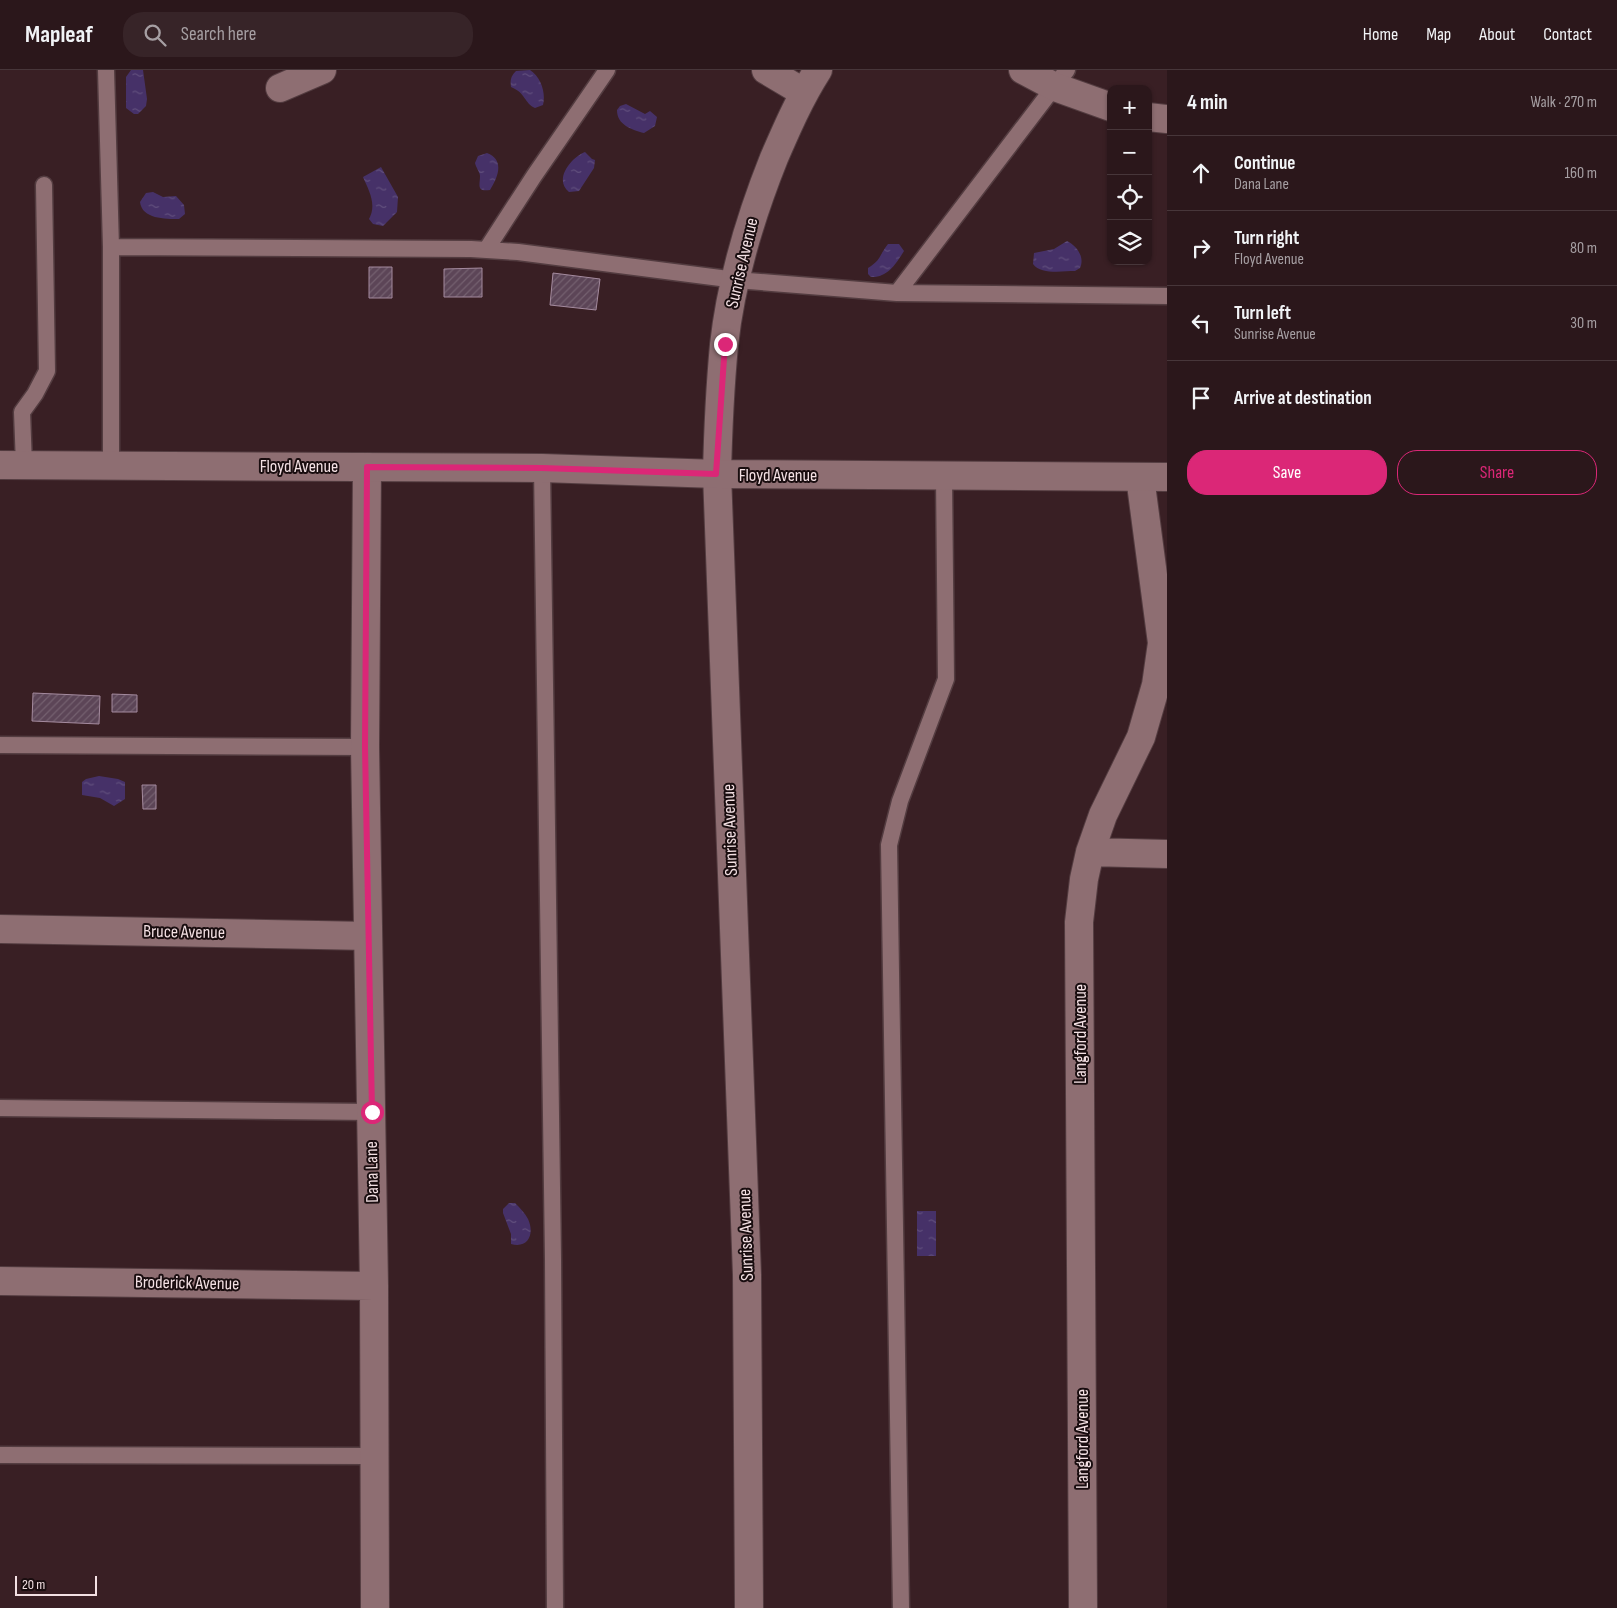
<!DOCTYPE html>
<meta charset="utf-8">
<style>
:root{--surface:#2b171b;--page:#372428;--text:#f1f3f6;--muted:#a69fa3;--line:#47363a;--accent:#db2777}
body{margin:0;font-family:"Sofia Sans Condensed",sans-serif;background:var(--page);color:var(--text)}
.controls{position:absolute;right:15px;top:15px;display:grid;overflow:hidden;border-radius:10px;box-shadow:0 1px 4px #0004}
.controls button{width:45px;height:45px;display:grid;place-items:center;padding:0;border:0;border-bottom:1px solid var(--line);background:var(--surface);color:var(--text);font:25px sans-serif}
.scale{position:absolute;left:15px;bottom:12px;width:82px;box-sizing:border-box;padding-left:5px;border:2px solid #f3e0e3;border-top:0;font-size:14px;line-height:18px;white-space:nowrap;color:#f3e0e3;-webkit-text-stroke:4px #190d0f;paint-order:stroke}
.stop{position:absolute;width:15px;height:15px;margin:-11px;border:4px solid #db2777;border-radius:50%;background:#fff}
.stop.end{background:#db2777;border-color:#fff;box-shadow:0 1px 5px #0008}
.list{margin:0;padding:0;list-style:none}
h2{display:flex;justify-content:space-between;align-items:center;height:65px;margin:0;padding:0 20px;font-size:21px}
h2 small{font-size:16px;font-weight:400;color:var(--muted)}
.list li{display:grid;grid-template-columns:32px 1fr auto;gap:15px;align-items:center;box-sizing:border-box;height:75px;padding:0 20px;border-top:1px solid var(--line)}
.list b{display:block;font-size:19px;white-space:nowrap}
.list p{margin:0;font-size:16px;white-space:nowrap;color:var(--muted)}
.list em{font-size:16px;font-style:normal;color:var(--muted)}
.actions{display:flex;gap:10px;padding:15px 20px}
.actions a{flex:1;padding:11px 0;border:1px solid var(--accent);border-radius:20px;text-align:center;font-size:18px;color:var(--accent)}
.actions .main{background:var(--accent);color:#fff}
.icon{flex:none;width:28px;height:28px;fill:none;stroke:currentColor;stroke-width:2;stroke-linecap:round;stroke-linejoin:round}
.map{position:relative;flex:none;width:1167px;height:1538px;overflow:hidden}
header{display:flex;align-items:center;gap:30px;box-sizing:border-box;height:70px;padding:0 25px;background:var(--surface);border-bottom:1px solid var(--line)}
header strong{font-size:24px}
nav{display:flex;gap:28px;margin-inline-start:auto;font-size:18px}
.search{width:350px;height:45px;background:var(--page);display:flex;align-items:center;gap:12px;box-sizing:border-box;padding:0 18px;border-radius:20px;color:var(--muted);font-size:19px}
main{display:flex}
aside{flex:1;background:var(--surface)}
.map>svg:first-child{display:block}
.water{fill:url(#water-ripples)}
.building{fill:url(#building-hatch);stroke:#a58b9f}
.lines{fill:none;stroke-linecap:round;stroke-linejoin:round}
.service-casing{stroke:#533c40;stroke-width:19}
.minor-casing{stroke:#533c40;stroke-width:30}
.tertiary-casing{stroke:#533c40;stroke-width:30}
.service{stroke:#8e6e72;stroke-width:16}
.minor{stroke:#8e6e72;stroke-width:28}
.tertiary{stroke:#8e6e72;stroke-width:28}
.route{stroke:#db2777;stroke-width:6}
.labels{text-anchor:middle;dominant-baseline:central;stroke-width:4;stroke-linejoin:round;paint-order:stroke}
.street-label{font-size:18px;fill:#f3e0e3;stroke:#190d0f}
</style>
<header>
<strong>Mapleaf</strong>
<div class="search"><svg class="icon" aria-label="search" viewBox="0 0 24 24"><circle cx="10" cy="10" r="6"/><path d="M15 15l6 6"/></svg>Search here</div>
<nav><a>Home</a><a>Map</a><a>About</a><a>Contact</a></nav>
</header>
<main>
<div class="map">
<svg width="1167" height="1538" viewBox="0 0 1167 1538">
<defs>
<pattern id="water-ripples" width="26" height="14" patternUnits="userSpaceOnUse" patternTransform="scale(1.25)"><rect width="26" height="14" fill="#463168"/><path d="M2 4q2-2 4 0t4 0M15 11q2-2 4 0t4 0" fill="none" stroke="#614f7d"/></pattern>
<pattern id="building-hatch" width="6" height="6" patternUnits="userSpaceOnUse" patternTransform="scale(1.25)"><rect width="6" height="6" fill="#5c4557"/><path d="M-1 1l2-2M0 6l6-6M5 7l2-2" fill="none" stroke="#74606f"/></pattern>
</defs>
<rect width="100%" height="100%" fill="#391f24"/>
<path class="water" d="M131 0H143L147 29 146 36 138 44H134L126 38V7Z
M530 0C541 7 546 23 543 35L535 38C524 33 526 23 511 17 510 10 511 6 516 1Z
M626 34 645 44 650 41 657 47 655 56 644 63C632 60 617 55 617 40L620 36Z
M585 82 592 89 595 90 594 98 579 121 569 122C553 109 572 87 585 82Z
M487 83C505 90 498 107 490 120 476 122 480 115 480 106 480 102 476 98 475 93L478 86Z
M381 97 398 127 397 142 383 156 373 154 369 149C377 134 369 121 363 107Z
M153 122 163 127 176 126 184 135 185 144 179 149C165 149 142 149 140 132L146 123Z
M1067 171C1077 176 1085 187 1080 198L1075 201C1063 201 1041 205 1033 194L1034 183 1054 179Z
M888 174H899L904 181C896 194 887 208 871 207L868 204V198C882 189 878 187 888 174Z
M99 706 118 709 125 712V729L114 736 100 728 82 725V712L86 709Z
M509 1133H515C520 1138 525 1143 528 1149 535 1164 528 1179 511 1174V1164L503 1143V1139Z
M917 1141H936V1186H917Z"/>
<path class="building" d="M369 197H392V228H369Z
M482 198V227H444V199Z
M553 203 600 209 596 240 550 235Z
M33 623 100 626 99 654 32 651Z
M112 624 137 625V642H112Z
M142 715H156V739H143Z"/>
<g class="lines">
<defs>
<path id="service" d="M106 0 111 177V396
M111 177 471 179 518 182 736 210 897 223 1067 0
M486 180 534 106 607 0
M897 223 1167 226
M24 395 22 342 35 324 47 301 44 115
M542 398 553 1189 555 1538
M0 675 365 677
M0 1038 371 1042
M0 1385 375 1386
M901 1538 889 775 900 731 946 609 944 406"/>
<path id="minor" d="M766 0 803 22
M1023 0 1055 17 1111 37
M280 18 322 0
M1148 47 1167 49
M367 397 365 677 374 1216 375 1538
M1090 782 1167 784
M0 859 368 866
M0 1211 374 1216
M749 1538 747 1205 717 404C718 361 720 318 724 275 731 211 750 148 774 88 787 58 800 28 818 0
M1083 1538 1079 852 1084 809 1090 782 1103 745 1141 667 1156 615 1162 573 1140 407"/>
<path id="tertiary" d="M0 395 542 398 717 404 1167 407"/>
</defs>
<use href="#service" class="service-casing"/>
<use href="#minor" class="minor-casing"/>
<use href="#tertiary" class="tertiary-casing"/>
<use href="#service" class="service"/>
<use href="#minor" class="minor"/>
<use href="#tertiary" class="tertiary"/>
</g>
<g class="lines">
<path class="route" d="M372 1042 365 677 367 397 542 398 716 404 725 274"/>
</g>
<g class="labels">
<g class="street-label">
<text transform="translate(742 193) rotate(-77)">Sunrise Avenue</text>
<text x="299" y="396">Floyd Avenue</text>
<text x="778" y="405">Floyd Avenue</text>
<text transform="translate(730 760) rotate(-92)">Sunrise Avenue</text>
<text transform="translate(184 862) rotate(1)">Bruce Avenue</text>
<text transform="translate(1080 964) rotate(-90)">Langford Avenue</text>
<text transform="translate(372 1102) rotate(-91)">Dana Lane</text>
<text transform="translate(746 1165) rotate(-92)">Sunrise Avenue</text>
<text transform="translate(187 1213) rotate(1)">Broderick Avenue</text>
<text transform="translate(1082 1369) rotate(-90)">Langford Avenue</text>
</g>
</g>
</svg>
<div class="controls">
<button>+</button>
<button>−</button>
<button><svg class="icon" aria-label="locate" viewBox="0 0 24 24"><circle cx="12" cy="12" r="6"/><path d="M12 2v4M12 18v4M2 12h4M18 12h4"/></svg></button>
<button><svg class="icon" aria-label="layers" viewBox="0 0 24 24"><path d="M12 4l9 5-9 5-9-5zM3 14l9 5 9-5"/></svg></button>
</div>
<div class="scale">20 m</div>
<div class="stop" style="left:372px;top:1042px"></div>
<div class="stop end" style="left:725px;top:274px"></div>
</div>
<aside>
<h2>4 min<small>Walk · 270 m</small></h2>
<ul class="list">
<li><svg class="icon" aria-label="ahead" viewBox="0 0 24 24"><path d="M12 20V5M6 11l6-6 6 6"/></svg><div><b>Continue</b><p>Dana Lane</p></div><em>160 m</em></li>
<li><svg class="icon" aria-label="right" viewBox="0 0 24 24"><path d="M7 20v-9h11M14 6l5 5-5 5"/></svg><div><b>Turn right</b><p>Floyd Avenue</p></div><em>80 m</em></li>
<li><svg class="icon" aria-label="left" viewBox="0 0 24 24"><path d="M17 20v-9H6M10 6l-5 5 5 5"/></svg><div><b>Turn left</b><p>Sunrise Avenue</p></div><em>30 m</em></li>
<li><svg class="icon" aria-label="arrive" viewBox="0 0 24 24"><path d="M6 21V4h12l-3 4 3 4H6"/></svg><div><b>Arrive at destination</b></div></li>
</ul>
<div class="actions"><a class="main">Save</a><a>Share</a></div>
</aside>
</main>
